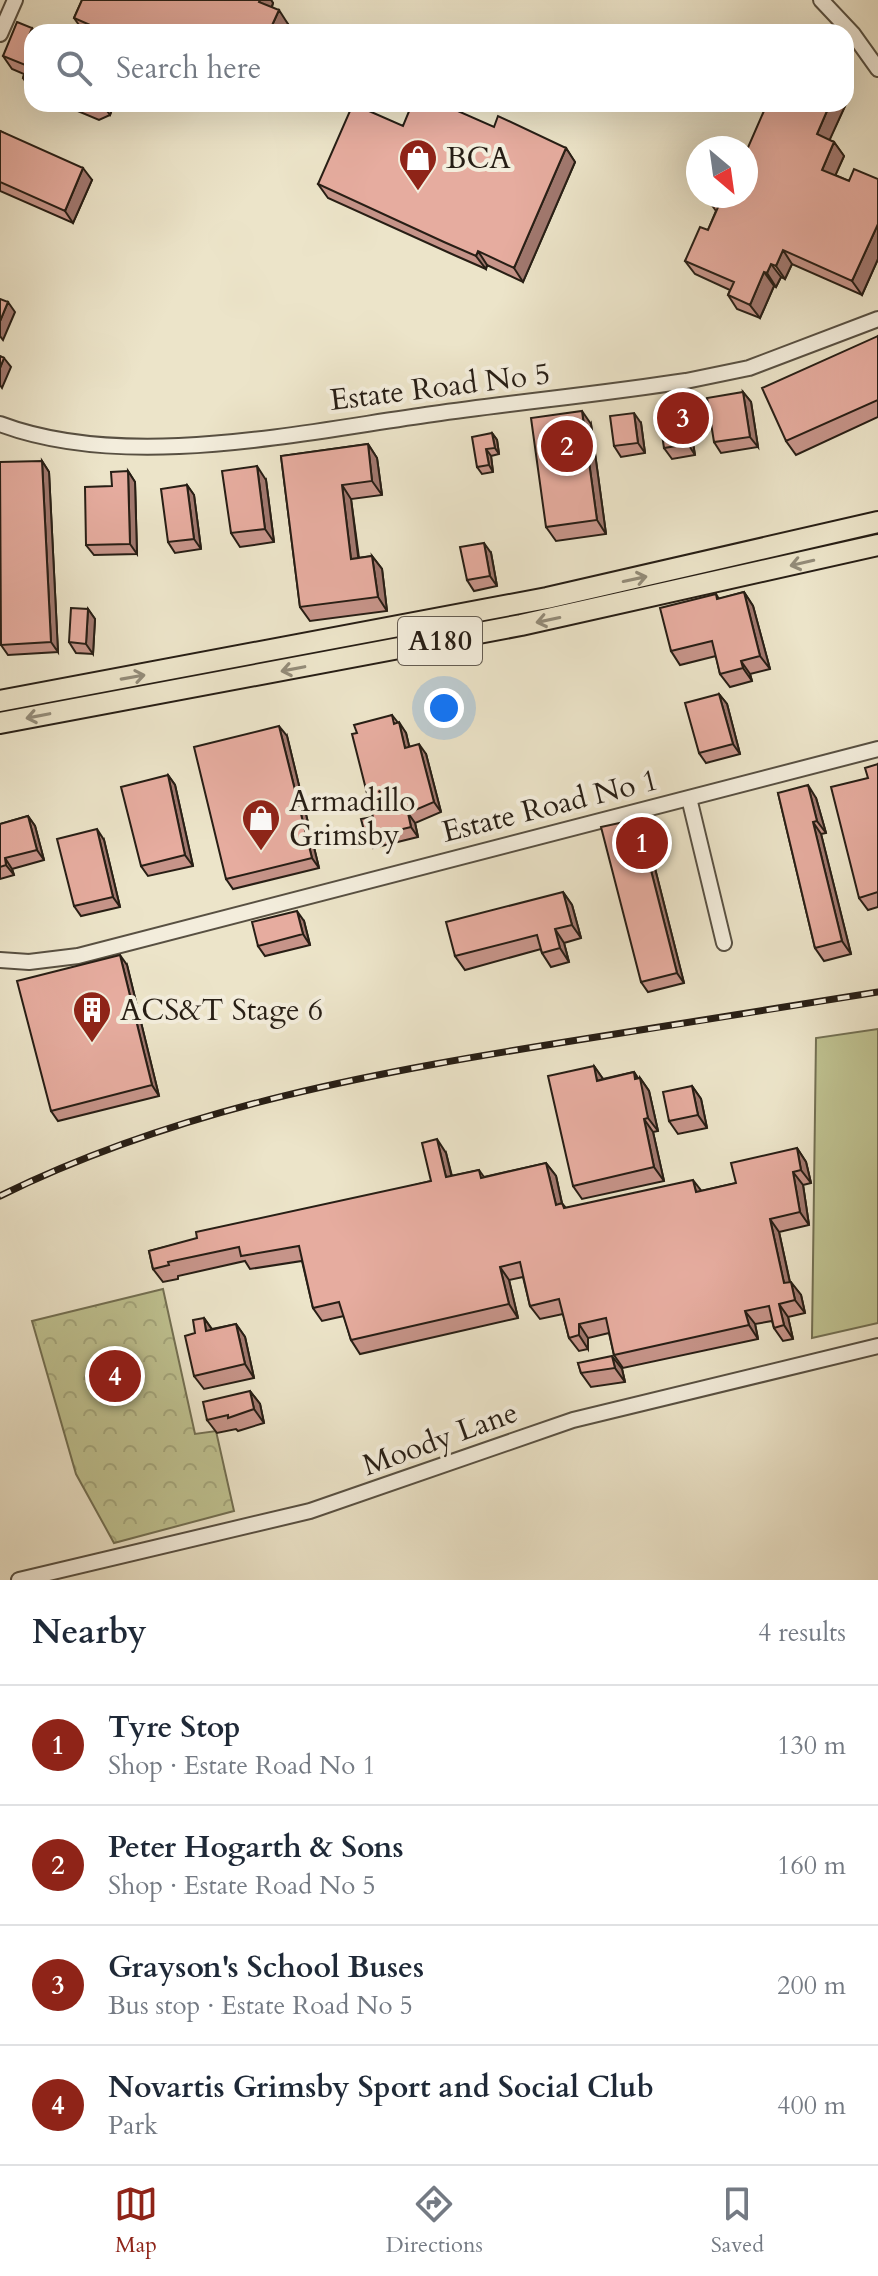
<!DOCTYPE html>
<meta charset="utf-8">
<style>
:root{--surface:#fff;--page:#f2f2f3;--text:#1f2937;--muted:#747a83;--line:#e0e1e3;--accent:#8f2418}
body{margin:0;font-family:Cardo,serif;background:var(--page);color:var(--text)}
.compass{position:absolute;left:686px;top:136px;width:72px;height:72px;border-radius:50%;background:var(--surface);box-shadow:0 8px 32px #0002;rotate:151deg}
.you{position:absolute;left:444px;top:708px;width:28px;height:28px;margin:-20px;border:6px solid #fff;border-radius:50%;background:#1a73e8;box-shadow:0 0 0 12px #1a73e833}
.badge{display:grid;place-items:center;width:52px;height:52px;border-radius:50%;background:var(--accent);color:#fff;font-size:26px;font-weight:700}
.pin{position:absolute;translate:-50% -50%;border:4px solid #fff;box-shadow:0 2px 8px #0006}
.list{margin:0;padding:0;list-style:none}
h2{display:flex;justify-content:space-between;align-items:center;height:104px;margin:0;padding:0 32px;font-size:34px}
h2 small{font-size:26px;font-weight:400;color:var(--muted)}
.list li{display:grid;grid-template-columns:52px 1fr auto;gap:24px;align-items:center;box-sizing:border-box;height:120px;padding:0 32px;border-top:2px solid var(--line)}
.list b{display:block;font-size:30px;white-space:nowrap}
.list p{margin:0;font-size:26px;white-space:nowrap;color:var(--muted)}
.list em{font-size:26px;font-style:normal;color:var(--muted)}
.icon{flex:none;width:44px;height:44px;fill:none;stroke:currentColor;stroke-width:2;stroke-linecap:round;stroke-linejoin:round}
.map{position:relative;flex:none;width:878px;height:1580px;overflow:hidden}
.search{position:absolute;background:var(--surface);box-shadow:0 8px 32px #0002;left:24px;right:24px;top:24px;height:88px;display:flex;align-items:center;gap:20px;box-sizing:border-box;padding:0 28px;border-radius:24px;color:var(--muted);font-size:30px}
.sheet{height:584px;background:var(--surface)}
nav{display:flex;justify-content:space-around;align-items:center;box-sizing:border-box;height:112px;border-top:2px solid var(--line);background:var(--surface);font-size:22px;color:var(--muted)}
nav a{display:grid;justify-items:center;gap:4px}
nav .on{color:var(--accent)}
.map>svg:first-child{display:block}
.grass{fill:#bfc291;stroke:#737053;stroke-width:2}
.forest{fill:url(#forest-crowns);stroke:#737053;stroke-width:2}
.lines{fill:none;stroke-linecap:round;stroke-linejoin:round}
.minor-casing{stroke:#585042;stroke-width:18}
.highway-casing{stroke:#271e15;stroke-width:24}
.minor{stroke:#f3eddc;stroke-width:14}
.highway{stroke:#ece4c9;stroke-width:20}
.rail-casing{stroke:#271e15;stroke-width:7}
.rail{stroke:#f3eddc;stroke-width:4;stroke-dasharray:12;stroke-linecap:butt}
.wall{fill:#c69489;stroke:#271e15;stroke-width:2}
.shaded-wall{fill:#a1786f;stroke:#271e15;stroke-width:2}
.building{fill:#e6ac9f;stroke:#271e15;stroke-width:2}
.oneway{stroke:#938b78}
.labels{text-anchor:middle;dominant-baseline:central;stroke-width:8;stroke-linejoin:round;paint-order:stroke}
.shield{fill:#f3eddc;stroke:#645c51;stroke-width:2}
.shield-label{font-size:28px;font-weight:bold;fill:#271e15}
.poi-label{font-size:30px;fill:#271e15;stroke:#f3eddc;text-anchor:start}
.street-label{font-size:30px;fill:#271e15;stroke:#f3eddc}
</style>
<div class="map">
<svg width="878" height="1580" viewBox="0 0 878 1580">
<defs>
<pattern id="forest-crowns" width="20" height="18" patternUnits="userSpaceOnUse" patternTransform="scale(2)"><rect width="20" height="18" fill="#bfc291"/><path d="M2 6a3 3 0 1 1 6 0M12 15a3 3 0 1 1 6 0" fill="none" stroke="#a4a67c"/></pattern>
</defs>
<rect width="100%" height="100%" fill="#ece4c9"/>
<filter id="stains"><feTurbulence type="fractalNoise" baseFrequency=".0025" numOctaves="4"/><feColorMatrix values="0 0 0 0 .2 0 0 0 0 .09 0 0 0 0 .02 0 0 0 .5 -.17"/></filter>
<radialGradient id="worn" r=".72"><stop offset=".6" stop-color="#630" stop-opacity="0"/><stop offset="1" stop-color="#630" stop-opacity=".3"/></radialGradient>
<path class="grass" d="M878 1029V1323L812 1338 816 1038Z"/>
<path class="forest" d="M163 1289 195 1434 216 1431 234 1511 114 1543 76 1474 32 1321Z"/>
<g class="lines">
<defs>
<path id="minor" d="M821 0 853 34 878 69
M0 34 15 0
M0 424C127 472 302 432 433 414 517 402 602 394 686 381L749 368 878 319
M689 798 724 943
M0 960 29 962 78 956 878 749
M19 1580 310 1511 573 1420 878 1346"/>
<path id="highway" d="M0 701 547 598 878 522
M0 723 521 625 878 545"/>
</defs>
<use href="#minor" class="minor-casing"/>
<use href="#highway" class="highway-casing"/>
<use href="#minor" class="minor"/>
<use href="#highway" class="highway"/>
<defs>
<path id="rail" d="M0 1196C185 1105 383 1071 584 1039 682 1024 780 1008 878 992"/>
</defs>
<use href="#rail" class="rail-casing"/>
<use href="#rail" class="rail"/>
</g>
<path class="wall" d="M82 0H271L273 3 272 7 288 24 285 32H84L74 18Z
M32 28 35 32H32V91L23 78 24 74 12 69 3 56Z
M61 104H114L110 115 99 120Z
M767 104H846L829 140 834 142 844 156 835 175 849 181 878 179V259L862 295 792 264 785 279 781 277 776 287 774 286 760 318 737 309 728 295 730 290 695 274 685 261 708 230 716 211 709 201 746 196Z
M403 126 494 127 566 148 575 162 523 282 487 265 486 269 454 255 328 198 318 184Z
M0 131 92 180 73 223 0 191Z
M878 336V417L796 455 786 441Z
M743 392 751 402 758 447 721 453 714 442Z
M688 414 695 455 672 459 664 448Z
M641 423 645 453 621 457 614 446Z
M591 424 606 534 556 541 546 527Z
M492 433 497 440 499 454 491 456 493 472 482 474 477 467Z
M368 444 377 458 382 495 351 499 359 558 372 556 382 569 387 611 310 621 300 607 281 456Z
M42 461 49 472 58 652 8 655 1 645Z
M128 471 135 482 137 554 94 555 86 545 112 486Z
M266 480 274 542 240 547 231 533Z
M187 485 194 495 201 549 175 553 168 542Z
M491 553 497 586 474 591 467 580Z
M744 592 753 606 770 669 750 674 752 681 730 687 720 674 716 656 680 665 671 651 716 594 719 599Z
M88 609 95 619 93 654 76 653 69 642Z
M719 694 727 704 740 754 706 763 699 753Z
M392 715 406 733 409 746 426 754 441 812 415 823 418 837 373 848 366 838 373 817 357 733Z
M287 736 319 868 233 889 226 879Z
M878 764V907L868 910 859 898 868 778Z
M168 775 175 785 193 866 148 876 141 866Z
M778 793 816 798 826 833 821 834 851 954 824 961 815 948Z
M28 816 35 826 44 860 12 869 14 875 0 879V824Z
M638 819 645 829 684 983 648 992 641 982Z
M104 840 120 907 81 916 74 906Z
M563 892 572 905 581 938 564 943 569 962 551 967 542 953 541 949 465 970 455 956Z
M304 921 310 945 265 956 258 946Z
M127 965 159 1096 58 1121 51 1111Z
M594 1066 603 1079 634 1072 638 1078H640L649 1091 658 1131 653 1132 664 1181 582 1199 573 1186Z
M692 1086 701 1099 707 1128 678 1134 669 1121Z
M797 1148 806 1162 811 1183 803 1185 809 1225 779 1232 790 1282 801 1295 805 1313 788 1317 793 1339 783 1341 774 1328 772 1321 755 1324 758 1339 623 1368 614 1355 609 1333 588 1338V1349L579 1351 569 1338 563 1314 540 1319 530 1306 523 1277 509 1280 518 1318 360 1354 351 1340 344 1316 322 1321 313 1308 302 1261 250 1269 245 1261 178 1276V1279L163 1282 153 1269 149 1251 431 1181 446 1153 452 1176 479 1170 484 1177 546 1163 556 1176 562 1203 566 1208 701 1191 736 1183Z
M204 1318 212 1329 236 1324 245 1337 254 1378 204 1389 194 1376 195 1333Z
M578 1363 622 1369 625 1382 591 1387 581 1373Z
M250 1391 260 1404 264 1423 238 1431 236 1429 217 1433 207 1420Z"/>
<path class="shaded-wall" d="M260 0H271L273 3 268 16 259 2Z
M279 10 288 24 285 32H269Z
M102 104H114L110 115Z
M830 104H846L826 148 817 134Z
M834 142 844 156 832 183 822 170Z
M566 148 575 162 523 282 514 268Z
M83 168 92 180 73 223 65 211Z
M878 224V259L862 295 852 281Z
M783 250 792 264 785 279 776 266Z
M478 251 487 265 486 269 476 256Z
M771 264 781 277 776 287 767 273Z
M764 272 774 286 760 318 750 305Z
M8 302 15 312 3 340 0 336V321Z
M4 358 11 367 2 388 0 385V368Z
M743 392 751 402 758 447 750 437Z
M681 404 688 414 695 455 688 444Z
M582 411 591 424 606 534 597 520Z
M634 413 641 423 645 453 638 443Z
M492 433 497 440 499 454 495 448Z
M368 444 377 458 382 495 372 481Z
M486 449 491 456 493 472 489 465Z
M42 461 49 472 58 652 51 642Z
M257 466 266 480 274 542 265 529Z
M128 471 135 482 137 554 130 544Z
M187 485 194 495 201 549 194 539Z
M342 485 351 499 360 572 351 559Z
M484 543 491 553 497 586 490 576Z
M372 556 382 569 387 611 378 597Z
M744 592 753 606 770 669 760 656Z
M88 609 95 619 93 654 86 644Z
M741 661 750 674 752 681 743 668Z
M719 694 727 704 740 754 733 744Z
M399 722 406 733 412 758 405 748Z
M279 726 287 736 319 868 312 858Z
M419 744 426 754 441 812 434 802Z
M168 775 175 785 193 866 185 855Z
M808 785 816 798 826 833 817 821Z
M408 813 415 823 418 837 411 827Z
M28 816 35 826 44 860 37 850Z
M638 819 645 829 684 983 677 973Z
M813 822 821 834 851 954 842 941Z
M97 829 104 840 120 907 113 897Z
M5 858 12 869 14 875 6 865Z
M563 892 572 905 581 938 572 925Z
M297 911 304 921 310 945 303 934Z
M555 929 564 943 569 962 560 948Z
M120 955 127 965 159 1096 152 1085Z
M594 1066 603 1079 597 1081Z
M634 1072 640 1082V1078L649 1091 658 1131 648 1118Z
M692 1086 701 1099 707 1128 698 1115Z
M644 1119 653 1132 664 1181 654 1167Z
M437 1139 446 1153 455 1191 446 1177Z
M797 1148 806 1162 811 1183 801 1170Z
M546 1163 556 1176 565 1218 556 1205Z
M793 1172 803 1185 809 1225 800 1212Z
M693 1180 703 1193 696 1192Z
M770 1219 779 1232 793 1297 784 1283Z
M500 1267 509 1280 518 1318 509 1304Z
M791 1282 801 1295 805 1313 795 1300Z
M779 1304 788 1317 793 1339 784 1325Z
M745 1311 755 1324 758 1339 749 1325Z
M204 1318 213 1331H206Z
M236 1324 245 1337 254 1378 245 1364Z
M579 1324 588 1338V1349L579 1335Z
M612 1356 622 1369 625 1382 615 1368Z
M250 1391 260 1404 264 1423 254 1409Z"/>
<path class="building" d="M82 0H260L259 2 279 10 269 32H106L74 18Z
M17 22 32 28 30 33H32V82L23 78 28 66 3 56Z
M353 104 403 126 412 104H442L494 127 498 116 566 148 514 268 478 251 476 256 444 242 318 184Z
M767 104H830L817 134 834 142 822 170 849 181 854 169 878 179V224L852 281 783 250 776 266 771 264 767 273 764 272 750 305 728 295 734 282 685 261 700 227 708 230 719 205 709 201 712 196H746V152Z
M0 131 83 168 65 211 0 182Z
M0 299 8 302 0 321Z
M878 336V400L786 441 762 388Z
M0 356 4 358 0 368Z
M743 392 750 437 714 442 707 398Z
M681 404 688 444 664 448 659 415 667 414 666 406Z
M582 411 597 520 546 527 531 418Z
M634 413 638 443 614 446 610 416Z
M492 433 495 448 486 449 489 465 477 467 472 437Z
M368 444 372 481 342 485 351 559 372 556 378 597 300 607 281 456Z
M42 461 51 642 1 645 0 462Z
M257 466 265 529 231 533 222 471Z
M128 471 130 544 86 545 85 487 112 486 111 472Z
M187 485 194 539 168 542 161 489Z
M484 543 490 576 467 580 460 547Z
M744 592 760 656 741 661 743 668 720 674 712 641 671 651 660 608 716 594 717 599Z
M71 608 88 609 86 644 69 642Z
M719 694 733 744 699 753 685 703Z
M392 715 394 724 399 722 405 748 419 744 434 802 408 813 411 827 366 838 361 819 373 817 352 734 357 733 354 725Z
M279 726 312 858 226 879 194 747Z
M878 764V892L859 898 831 787 868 778 865 768Z
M168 775 185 855 141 866 121 787Z
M808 785 817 821 813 822 842 941 815 948 778 793Z
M28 816 37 850 5 858 6 865 0 867V824Z
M638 819 677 973 641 982 601 827Z
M97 829 113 897 74 906 57 839Z
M563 892 572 925 555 929 560 948 542 953 537 935 455 956 446 922Z
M297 911 303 934 258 946 252 922Z
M120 955 152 1085 51 1111 17 981Z
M594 1066 597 1081 634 1072 635 1079 640 1078 648 1118 644 1119 654 1167 573 1186 548 1076Z
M692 1086 698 1115 669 1121 663 1092Z
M437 1139 446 1177 479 1170 481 1178 546 1163 556 1205 562 1203 564 1208 693 1180 696 1192 736 1183 731 1163 797 1148 801 1170 793 1172 800 1212 770 1219 784 1283 791 1282 795 1300 779 1304 784 1325 774 1328 769 1306 745 1311 749 1325 614 1355 606 1318 579 1324V1335L569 1338 559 1299 530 1306 520 1262 500 1267 509 1304 351 1340 339 1302 313 1308 299 1246 241 1256 239 1247 168 1262 169 1265 153 1269 149 1251 197 1238 196 1232 431 1181 422 1143Z
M204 1318 206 1331 236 1324 245 1364 194 1376 185 1336 195 1333 193 1320Z
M612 1356 615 1368 581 1373 578 1363Z
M250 1391 254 1409 228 1418V1415L207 1420 203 1402Z"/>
<defs><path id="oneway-shaft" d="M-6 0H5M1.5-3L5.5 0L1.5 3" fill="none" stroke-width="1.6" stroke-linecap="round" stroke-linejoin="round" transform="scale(2)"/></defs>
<g class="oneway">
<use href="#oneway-shaft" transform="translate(802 563) rotate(167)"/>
<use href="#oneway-shaft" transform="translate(635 579) rotate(-12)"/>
<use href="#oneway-shaft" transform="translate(548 620) rotate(168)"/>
<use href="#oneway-shaft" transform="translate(293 669) rotate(169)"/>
<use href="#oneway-shaft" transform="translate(133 677) rotate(-10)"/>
<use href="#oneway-shaft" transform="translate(38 716) rotate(169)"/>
</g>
<defs>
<symbol id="shop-pin" viewBox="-11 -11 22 30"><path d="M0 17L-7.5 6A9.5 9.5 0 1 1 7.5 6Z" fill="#8f2418" stroke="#f3eddc"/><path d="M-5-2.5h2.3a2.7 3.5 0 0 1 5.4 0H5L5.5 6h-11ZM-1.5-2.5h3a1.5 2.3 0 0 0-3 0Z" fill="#fff"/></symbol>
<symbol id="building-pin" viewBox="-11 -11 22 30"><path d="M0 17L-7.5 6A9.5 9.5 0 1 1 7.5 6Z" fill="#8f2418" stroke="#f3eddc"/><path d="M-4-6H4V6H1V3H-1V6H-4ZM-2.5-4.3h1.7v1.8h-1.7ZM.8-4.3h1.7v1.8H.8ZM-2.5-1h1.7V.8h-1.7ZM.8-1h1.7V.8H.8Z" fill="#fff"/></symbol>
</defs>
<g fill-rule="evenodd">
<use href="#shop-pin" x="396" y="136" width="44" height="60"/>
<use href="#shop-pin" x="239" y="796" width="44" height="60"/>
<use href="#building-pin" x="70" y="988" width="44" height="60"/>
</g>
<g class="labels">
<rect class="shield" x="398" y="617" width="84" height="48" rx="6"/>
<g class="shield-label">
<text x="440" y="641">A180</text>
</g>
<g class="poi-label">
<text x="446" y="158">BCA</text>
<text x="289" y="801">Armadillo<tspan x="289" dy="34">Grimsby</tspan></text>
<text x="120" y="1010">ACS&amp;T Stage 6</text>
</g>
<g class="street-label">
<text transform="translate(440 387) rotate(-7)">Estate Road No 5</text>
<text transform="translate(550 806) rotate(-14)">Estate Road No 1</text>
<text transform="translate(440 1439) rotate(-20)">Moody Lane</text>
</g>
</g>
<rect width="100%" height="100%" filter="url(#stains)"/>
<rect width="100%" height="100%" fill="url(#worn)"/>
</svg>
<svg class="compass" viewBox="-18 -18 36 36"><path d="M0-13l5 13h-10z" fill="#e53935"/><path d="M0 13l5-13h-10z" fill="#747a83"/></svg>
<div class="you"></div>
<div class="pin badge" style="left:642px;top:843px">1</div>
<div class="pin badge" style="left:567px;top:446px">2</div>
<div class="pin badge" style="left:683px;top:418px">3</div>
<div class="pin badge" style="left:115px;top:1376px">4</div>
<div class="search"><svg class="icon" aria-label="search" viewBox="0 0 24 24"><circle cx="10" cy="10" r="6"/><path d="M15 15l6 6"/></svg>Search here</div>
</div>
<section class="sheet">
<h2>Nearby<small>4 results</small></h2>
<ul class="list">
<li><span class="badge">1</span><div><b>Tyre Stop</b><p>Shop · Estate Road No 1</p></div><em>130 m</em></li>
<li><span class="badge">2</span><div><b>Peter Hogarth &amp; Sons</b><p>Shop · Estate Road No 5</p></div><em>160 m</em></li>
<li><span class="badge">3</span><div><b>Grayson's School Buses</b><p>Bus stop · Estate Road No 5</p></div><em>200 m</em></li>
<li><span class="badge">4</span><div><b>Novartis Grimsby Sport and Social Club</b><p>Park</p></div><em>400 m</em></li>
</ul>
</section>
<nav>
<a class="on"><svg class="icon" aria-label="map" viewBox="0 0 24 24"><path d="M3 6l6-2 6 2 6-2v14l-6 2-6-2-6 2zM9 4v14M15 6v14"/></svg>Map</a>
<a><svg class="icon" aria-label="directions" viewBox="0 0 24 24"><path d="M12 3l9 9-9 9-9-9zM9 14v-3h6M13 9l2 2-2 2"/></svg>Directions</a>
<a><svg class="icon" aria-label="saved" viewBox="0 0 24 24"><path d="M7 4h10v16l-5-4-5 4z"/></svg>Saved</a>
</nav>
